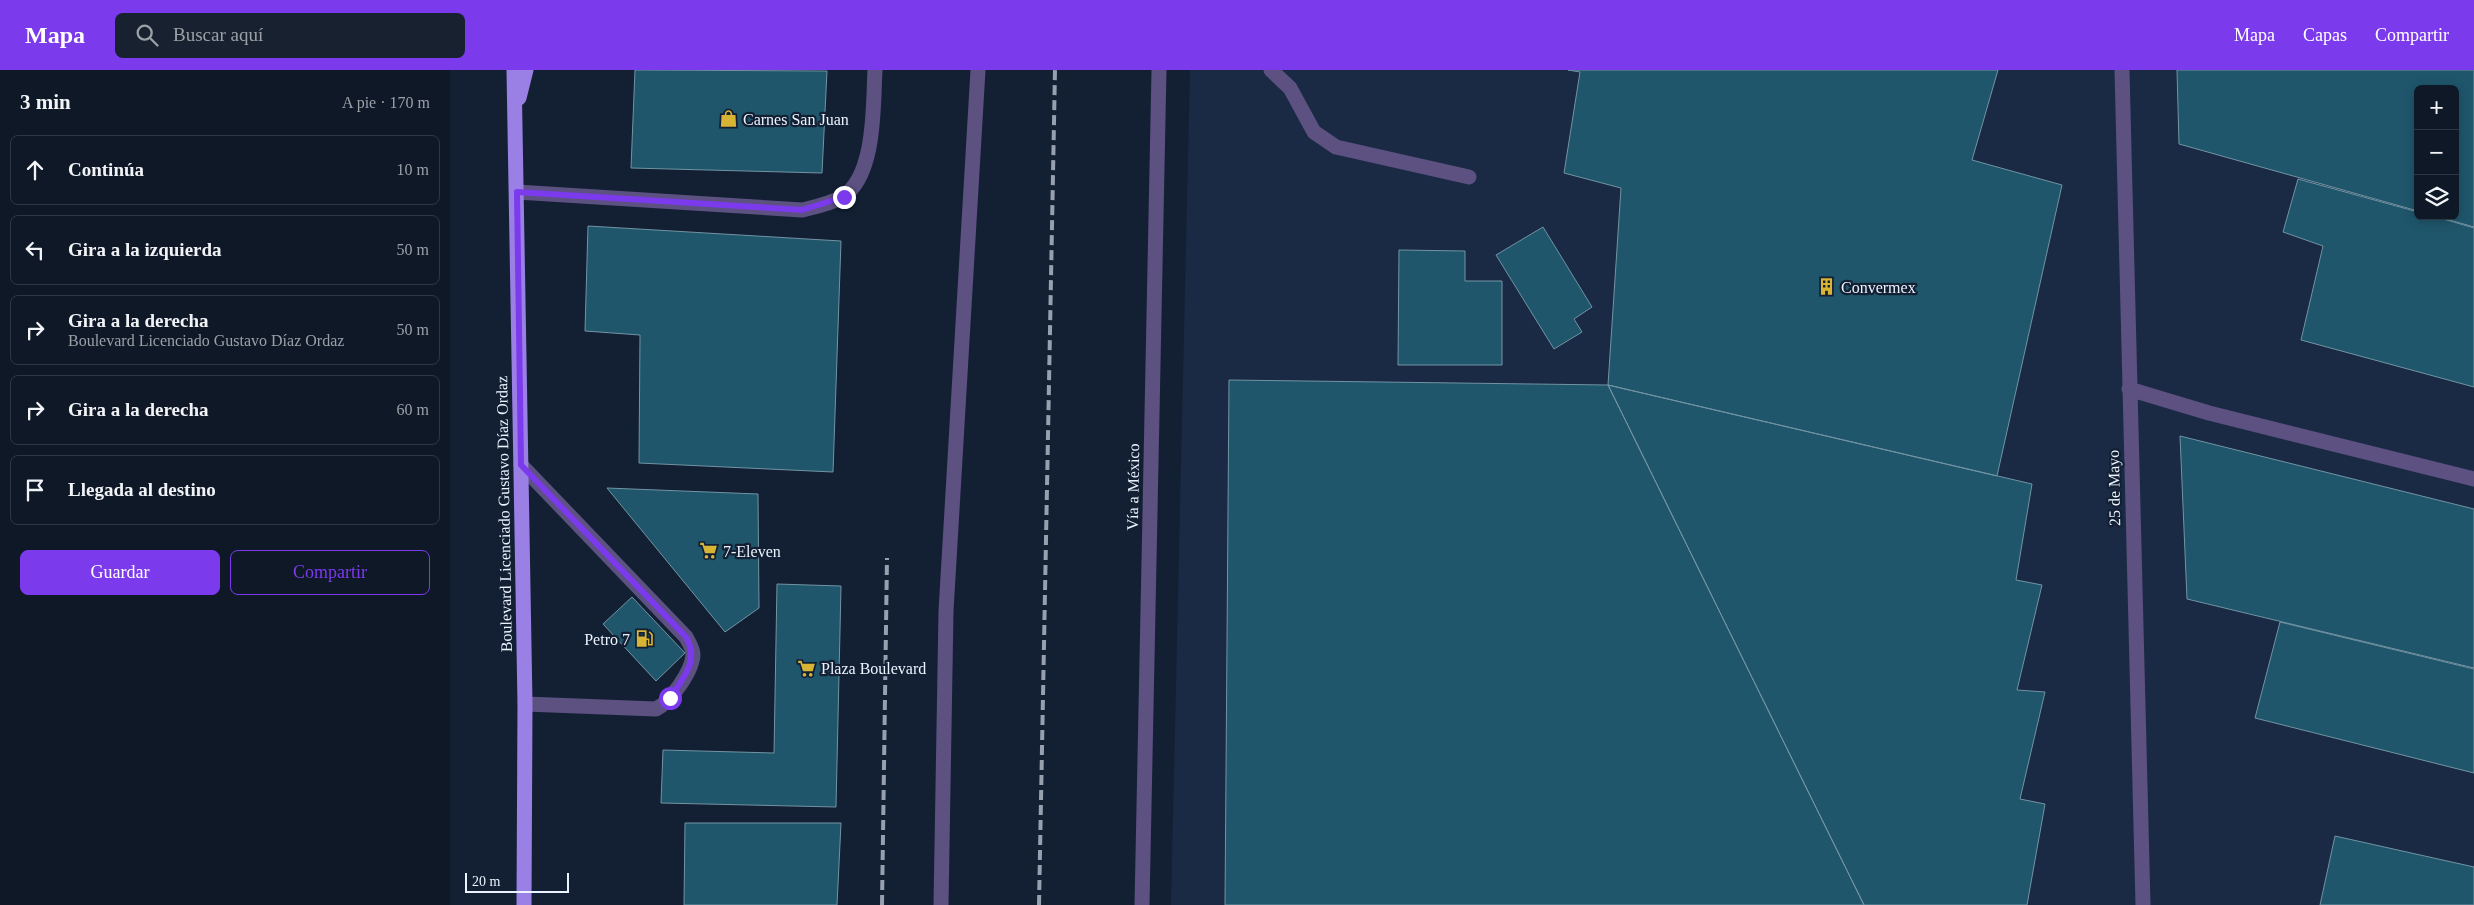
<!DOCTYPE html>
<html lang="es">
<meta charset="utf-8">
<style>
:root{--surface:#0e1827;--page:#17212f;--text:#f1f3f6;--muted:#9ba0a7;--line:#2e3744;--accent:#7c3aed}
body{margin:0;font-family:"Times New Roman",serif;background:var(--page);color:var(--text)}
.controls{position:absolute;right:15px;top:15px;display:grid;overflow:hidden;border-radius:8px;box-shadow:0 2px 12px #0003}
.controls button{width:45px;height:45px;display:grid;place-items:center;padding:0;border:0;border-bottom:1px solid var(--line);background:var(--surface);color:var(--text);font:25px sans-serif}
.scale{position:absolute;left:15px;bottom:12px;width:104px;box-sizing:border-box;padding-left:5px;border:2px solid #ebf3fe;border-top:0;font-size:14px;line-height:18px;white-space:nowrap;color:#ebf3fe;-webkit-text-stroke:4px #132034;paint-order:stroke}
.stop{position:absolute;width:15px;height:15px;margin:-11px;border:4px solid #7c3aed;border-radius:50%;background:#fff}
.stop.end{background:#7c3aed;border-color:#fff;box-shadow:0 1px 5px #0008}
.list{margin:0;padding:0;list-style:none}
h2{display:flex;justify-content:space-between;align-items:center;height:65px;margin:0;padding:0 20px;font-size:21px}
h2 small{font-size:16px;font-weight:400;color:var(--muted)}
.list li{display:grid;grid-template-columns:32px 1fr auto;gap:15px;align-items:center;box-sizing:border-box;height:70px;margin:0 10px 10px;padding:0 10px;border:1px solid var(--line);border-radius:8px}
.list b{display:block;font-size:19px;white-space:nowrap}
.list p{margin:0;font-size:16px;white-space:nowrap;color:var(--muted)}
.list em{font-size:16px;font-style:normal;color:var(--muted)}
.actions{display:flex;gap:10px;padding:15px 20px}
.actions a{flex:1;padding:11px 0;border:1px solid var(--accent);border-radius:8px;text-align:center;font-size:18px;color:var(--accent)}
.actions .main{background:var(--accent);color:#fff}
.icon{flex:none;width:28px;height:28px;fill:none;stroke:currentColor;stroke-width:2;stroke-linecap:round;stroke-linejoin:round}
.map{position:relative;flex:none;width:2024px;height:835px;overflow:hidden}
header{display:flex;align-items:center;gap:30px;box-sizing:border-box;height:70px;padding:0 25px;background:var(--accent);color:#fff}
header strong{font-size:24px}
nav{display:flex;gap:28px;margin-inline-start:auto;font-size:18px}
.search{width:350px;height:45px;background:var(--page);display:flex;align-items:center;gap:12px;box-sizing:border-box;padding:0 18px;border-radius:8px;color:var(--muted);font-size:19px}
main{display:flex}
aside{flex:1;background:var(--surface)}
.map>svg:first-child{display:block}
.built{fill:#1a2a44;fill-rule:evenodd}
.building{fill:#1f566c;stroke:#7294a3}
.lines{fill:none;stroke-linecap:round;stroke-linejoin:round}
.minor{stroke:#5c5181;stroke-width:15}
.major{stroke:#9a80e4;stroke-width:15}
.rail{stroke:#96a0af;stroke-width:4;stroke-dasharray:10 5;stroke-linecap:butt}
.route{stroke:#7c3aed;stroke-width:6}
.labels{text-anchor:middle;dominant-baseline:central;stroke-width:4.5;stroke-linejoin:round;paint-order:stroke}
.poi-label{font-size:16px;fill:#ebf3fe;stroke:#132034;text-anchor:start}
.street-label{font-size:16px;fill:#ebf3fe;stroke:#132034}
</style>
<header>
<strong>Mapa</strong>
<div class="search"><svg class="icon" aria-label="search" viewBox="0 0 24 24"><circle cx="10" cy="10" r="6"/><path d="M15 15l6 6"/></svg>Buscar aquí</div>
<nav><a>Mapa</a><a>Capas</a><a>Compartir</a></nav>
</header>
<main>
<aside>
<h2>3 min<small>A pie · 170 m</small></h2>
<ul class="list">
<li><svg class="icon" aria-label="ahead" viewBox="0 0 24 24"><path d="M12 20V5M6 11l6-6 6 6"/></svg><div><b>Continúa</b></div><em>10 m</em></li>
<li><svg class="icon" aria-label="left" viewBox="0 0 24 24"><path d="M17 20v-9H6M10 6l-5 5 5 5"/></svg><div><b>Gira a la izquierda</b></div><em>50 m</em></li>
<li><svg class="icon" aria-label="right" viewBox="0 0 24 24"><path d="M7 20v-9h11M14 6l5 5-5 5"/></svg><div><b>Gira a la derecha</b><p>Boulevard Licenciado Gustavo Díaz Ordaz</p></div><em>50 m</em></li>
<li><svg class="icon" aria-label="right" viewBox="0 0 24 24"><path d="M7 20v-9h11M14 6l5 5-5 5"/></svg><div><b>Gira a la derecha</b></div><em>60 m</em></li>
<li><svg class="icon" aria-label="arrive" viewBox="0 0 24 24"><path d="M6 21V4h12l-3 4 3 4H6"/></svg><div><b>Llegada al destino</b></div></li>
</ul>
<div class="actions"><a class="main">Guardar</a><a>Compartir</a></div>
</aside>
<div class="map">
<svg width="2024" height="835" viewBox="0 0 2024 835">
<rect width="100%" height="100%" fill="#132034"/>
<path class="built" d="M740 0H2024V835H721ZM1968 19H2005V146H1968Z"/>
<path class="building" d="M185 0 377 1 372 103 181 98Z
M1118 0H1548L1522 90 1612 115 1547 406 1158 315 1171 118 1114 103 1130 2Z
M1727 0H2024V157L1986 146H2005V19H1968V141L1729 74Z
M1848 109 1968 142V146H1983L2024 158V317L1851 270 1873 176 1833 162Z
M138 156 391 171 383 402 189 393 190 265 135 261Z
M1093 157 1142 237 1124 249 1132 262 1104 279 1046 185Z
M949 180 1015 181V211H1052V295H948Z
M779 310 1158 315 1414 835H775Z
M1158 315 1582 414 1566 510 1592 515 1567 620 1595 622 1570 729 1595 734 1577 835H1414Z
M1730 366 2024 439V598L1737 529Z
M157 418 308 424 309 538 275 562Z
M327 514 391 516 386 737 211 733 213 680 324 683Z
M182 527 235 583 206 611 153 554Z
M1830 552 2024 599V703L1805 648Z
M235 753H391L387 835H234Z
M1885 766 2024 797V835H1870Z"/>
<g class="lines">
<path class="minor" d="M821 0 840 18 864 62 886 77 1019 107
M1672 0 1693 835
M67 122 352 140C365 137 380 134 392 127 426 107 423 34 425 0
M1679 319 1759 343 2024 409
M71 395 236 567C239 573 243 578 243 585 242 602 220 632 206 639L75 634
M491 835 496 541 528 0
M692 835 709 0"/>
<path class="major" d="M64 0 75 634 74 835
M69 28 76 0"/>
<path class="rail" d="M432 835 437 488
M589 835 605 0"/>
</g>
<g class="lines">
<path class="route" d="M220 628C233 608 250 591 236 567L71 395 67 122 352 140 394 127"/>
</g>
<defs>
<symbol id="shop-bare" viewBox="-9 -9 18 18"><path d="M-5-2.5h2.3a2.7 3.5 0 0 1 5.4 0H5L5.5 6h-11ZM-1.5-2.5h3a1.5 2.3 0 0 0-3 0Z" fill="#d7b434" stroke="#132034" stroke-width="2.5" paint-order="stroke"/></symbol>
<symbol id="building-bare" viewBox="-9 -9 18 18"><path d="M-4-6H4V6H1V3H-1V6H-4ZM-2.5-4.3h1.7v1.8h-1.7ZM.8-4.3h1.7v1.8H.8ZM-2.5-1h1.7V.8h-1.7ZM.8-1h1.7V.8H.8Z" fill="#d7b434" stroke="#132034" stroke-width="2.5" paint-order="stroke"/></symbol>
<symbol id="supermarket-bare" viewBox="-9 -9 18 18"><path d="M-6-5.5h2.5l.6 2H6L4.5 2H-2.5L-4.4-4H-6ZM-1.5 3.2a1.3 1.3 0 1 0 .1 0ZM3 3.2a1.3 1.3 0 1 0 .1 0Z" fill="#d7b434" stroke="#132034" stroke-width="2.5" paint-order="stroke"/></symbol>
<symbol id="fuel-bare" viewBox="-9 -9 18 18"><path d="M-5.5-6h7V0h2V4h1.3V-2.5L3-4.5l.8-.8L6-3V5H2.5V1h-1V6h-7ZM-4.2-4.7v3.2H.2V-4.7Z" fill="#d7b434" stroke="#132034" stroke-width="2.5" paint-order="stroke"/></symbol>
</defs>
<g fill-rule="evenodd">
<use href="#shop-bare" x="266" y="36" width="25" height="25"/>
<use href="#building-bare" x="1364" y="204" width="25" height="25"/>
<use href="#supermarket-bare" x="246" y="468" width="25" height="25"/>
<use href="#fuel-bare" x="182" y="556" width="25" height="25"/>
<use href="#supermarket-bare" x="344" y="586" width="25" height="25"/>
</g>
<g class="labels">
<g class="poi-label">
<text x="293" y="49">Carnes San Juan</text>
<text x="1391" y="217">Convermex</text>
<text x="273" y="481">7-Eleven</text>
<text x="180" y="569" text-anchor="end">Petro 7</text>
<text x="371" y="598">Plaza Boulevard</text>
</g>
<g class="street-label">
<text transform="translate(683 417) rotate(-89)">Vía a México</text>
<text transform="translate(1664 418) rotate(-91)">25 de Mayo</text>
<text transform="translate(54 444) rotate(-91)">Boulevard Licenciado Gustavo Díaz Ordaz</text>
</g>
</g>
</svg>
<div class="controls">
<button>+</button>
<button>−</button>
<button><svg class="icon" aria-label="layers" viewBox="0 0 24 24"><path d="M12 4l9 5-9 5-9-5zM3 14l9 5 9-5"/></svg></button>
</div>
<div class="scale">20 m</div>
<div class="stop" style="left:220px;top:628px"></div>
<div class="stop end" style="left:394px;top:127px"></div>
</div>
</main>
